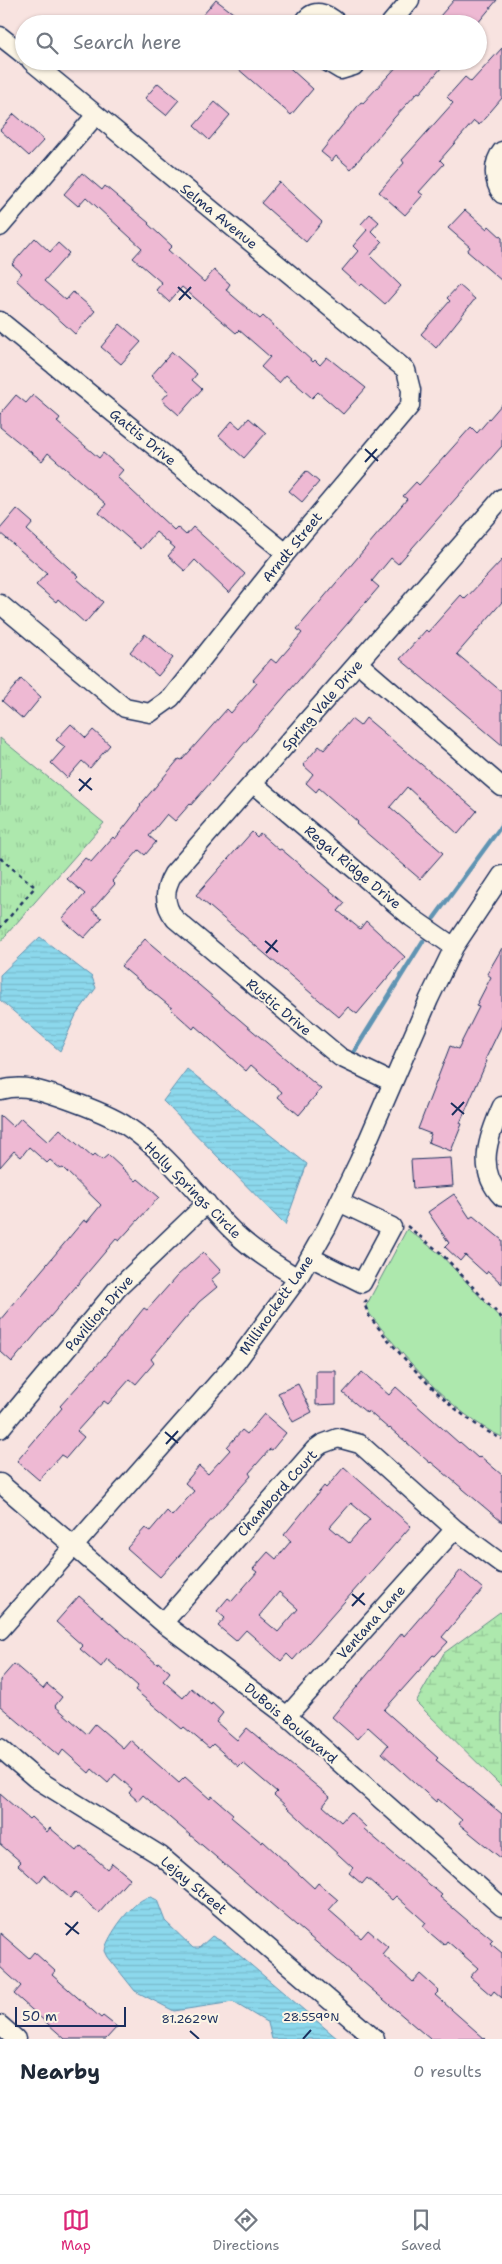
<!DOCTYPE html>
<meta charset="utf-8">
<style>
:root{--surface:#fff;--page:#f2f2f3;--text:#1f2937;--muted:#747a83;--line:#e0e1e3;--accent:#db2777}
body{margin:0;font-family:"Shantell Sans",sans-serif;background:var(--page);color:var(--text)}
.scale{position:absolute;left:15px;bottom:12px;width:111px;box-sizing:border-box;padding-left:5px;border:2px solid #1b2f5e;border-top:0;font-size:14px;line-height:18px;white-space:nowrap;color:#1b2f5e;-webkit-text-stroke:4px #fcf5e5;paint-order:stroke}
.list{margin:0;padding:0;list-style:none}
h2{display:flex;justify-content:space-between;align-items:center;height:65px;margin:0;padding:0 20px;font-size:21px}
h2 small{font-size:16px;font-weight:400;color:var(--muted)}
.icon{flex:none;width:28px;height:28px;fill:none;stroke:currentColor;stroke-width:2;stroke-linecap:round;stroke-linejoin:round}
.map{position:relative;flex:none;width:502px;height:2039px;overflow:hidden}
.search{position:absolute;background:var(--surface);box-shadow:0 1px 4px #0004;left:15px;right:15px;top:15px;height:55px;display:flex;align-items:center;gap:12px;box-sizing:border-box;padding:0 18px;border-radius:28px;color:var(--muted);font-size:19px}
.sheet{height:155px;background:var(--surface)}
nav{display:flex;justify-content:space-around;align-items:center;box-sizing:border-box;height:70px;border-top:1px solid var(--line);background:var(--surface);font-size:14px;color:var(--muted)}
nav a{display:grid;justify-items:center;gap:2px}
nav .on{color:var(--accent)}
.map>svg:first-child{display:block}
.grass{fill:#ade8ad;stroke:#648c86}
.wetland{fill:url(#wetland-marsh);stroke:#648c86}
.park{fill:url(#park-tufts);stroke:#648c86}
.water{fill:url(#water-rules);stroke:#5f94b3}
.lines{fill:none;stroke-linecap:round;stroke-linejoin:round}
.stream{stroke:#5f94b3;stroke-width:4.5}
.building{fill:#eeb9d3;stroke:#1b2f5e;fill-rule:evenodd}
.minor-casing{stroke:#1b2f5e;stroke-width:21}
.path{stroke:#1b2f5e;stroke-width:2.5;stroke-dasharray:4 4;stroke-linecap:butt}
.minor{stroke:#fcf5e5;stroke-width:18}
.ticks{fill:none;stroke:#1b2f5e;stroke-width:2}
.labels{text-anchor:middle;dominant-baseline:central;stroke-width:4;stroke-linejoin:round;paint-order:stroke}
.street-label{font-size:14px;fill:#1b2f5e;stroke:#fcf5e5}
.ticks-label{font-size:12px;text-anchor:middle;fill:#1b2f5e;stroke:#fcf5e5;stroke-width:4;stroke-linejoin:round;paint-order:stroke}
</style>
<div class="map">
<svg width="502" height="2039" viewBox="0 0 502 2039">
<defs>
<pattern id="wetland-marsh" width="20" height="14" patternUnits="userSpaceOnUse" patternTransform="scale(1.25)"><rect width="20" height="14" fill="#ade8ad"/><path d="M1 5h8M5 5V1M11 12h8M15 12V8" fill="none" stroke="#94c797"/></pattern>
<pattern id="park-tufts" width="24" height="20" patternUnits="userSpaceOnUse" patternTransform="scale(1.25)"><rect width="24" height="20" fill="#ade8ad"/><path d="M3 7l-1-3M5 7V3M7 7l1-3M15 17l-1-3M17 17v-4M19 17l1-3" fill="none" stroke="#94c797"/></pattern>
<pattern id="water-rules" width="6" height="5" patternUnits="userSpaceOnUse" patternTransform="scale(1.25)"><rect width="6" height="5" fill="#8cd8ec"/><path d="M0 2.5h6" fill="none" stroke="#78bacd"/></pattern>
</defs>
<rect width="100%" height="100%" fill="#f8e3e0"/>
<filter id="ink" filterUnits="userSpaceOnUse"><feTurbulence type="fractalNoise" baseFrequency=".02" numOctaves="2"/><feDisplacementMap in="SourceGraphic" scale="10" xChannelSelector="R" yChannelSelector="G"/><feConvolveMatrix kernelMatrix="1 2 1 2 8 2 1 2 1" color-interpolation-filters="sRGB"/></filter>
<g filter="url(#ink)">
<path class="grass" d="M407 1229 440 1254 502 1320V1437C452 1414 403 1356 369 1313L366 1306Z"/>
<path class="wetland" d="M500 1612 502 1614V1787L416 1702 444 1653Z"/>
<path class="park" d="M0 738 104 823 0 942Z"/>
<path class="water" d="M40 937 92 977 96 988 76 1015 60 1051 0 1000V975Z
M187 1069 307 1164 285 1225 163 1101Z
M151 1897 157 1900 165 1921 193 1948H199L212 1936 225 1943 338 2039H272L268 2023 233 2002 174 2011 135 1991 108 1957 105 1951 106 1946C111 1932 135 1897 151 1897Z"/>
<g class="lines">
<path class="stream" d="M434 918 502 825
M352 1055 423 941"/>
</g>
<path class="building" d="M216 0 237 16 230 24H195Z
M454 0H497L477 24H449L440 16Z
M502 48V98L479 125 474 121 440 160 444 164 419 192 423 195 405 215 379 192 404 163 402 160 453 103 447 97 465 77 471 82Z
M229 61H282L313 89 291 115Z
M402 61H447L420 93 418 92 394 118 351 169 336 156 332 161 321 152 361 102 363 103Z
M158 83 179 100 166 115 145 98Z
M215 102 230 115 209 140 194 126Z
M14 114 44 140 29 156 0 130Z
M82 173 102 190 105 186 149 223 148 224 172 246 168 250 204 282 214 270 230 284 226 290 260 319 263 316 313 362 315 360 320 365 327 357 366 388 343 414 318 392 312 398 286 375 279 383 261 367 270 357 239 330 236 333 182 287 169 302 156 290 162 283 133 258 142 248 86 197 78 206 64 194Z
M279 182 322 222 306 242 261 203Z
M465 210 487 229 489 226 502 238V281L467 251 470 247 448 228Z
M370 214 379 222 371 231 382 242 370 256 401 286 385 304 362 284 360 286 342 270 358 251 353 246 367 230 361 224Z
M35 238 50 252 58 243 69 253 44 281 66 300 73 292 95 311 75 334 16 280 22 273 12 264Z
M459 285 475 299 436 348 421 334 450 301 447 298Z
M120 324 141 342 121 364 101 347Z
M172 352 197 374 192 380 202 389 179 415 162 400 169 392 151 376Z
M16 395 26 403 33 395 60 418 57 422 99 458 103 453 123 470 117 477 174 530 177 527 186 535 193 527 245 574 229 593 195 560 185 571 168 556 175 548 156 532 141 549 99 513 106 504 48 453 42 461 0 427V414Z
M502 404V446L398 564 391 558 372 581 379 587 191 805 190 804 175 821 167 814 149 836 156 842 145 855 139 850 112 881 115 884 92 910 102 918 84 938 62 919 85 894 67 879 85 858 91 862 113 837 115 839 141 806 140 805 179 759 182 760 227 709 231 713 257 683 253 680 271 659 276 663 302 633 297 629 386 524 407 499 403 496 416 482 419 485 471 427 477 433Z
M249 418 266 433 244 458 219 436 232 421 240 428Z
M306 471 319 482 302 502 289 491Z
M17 509 33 523 27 530 78 576 76 578 103 602 85 623 58 599 56 602 36 585 47 573 0 533V529Z
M502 560V602L457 654 502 692V745L400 659 426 630 428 632 461 595 465 599Z
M145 634 173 658 158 676 130 652Z
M21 679 41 697 23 719 2 701Z
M366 718 477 811 458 834 407 787 390 807 443 853 420 879 356 824 358 822 319 788 316 792 306 783 313 774 303 765 319 746 324 750 351 719 360 726Z
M71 724 86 738 93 730 110 745 90 768 82 761 67 778 51 763 65 747 56 740Z
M252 832 257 837 260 833 279 850 281 849 345 903 338 911 360 929 366 921 405 957 357 1014 348 1007 339 1017 196 895Z
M145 939 321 1089 299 1115 278 1097 282 1092 251 1065 246 1071 195 1026 193 1029 172 1010 173 1009 121 966Z
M502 948V1025L485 1060 487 1061 460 1123 462 1124 451 1151 428 1142 431 1134 418 1129 450 1046 458 1049 479 1007 476 1006 491 977 487 974Z
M0 1115 13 1127 21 1118 48 1142 60 1129 92 1157 95 1154 102 1160 108 1155 136 1181 138 1179 159 1197 119 1241 116 1239 12 1362 0 1351V1320L84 1220 87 1222 101 1205 63 1168 61 1169 50 1160 47 1163 29 1147 21 1157 14 1151 0 1167Z
M451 1158 453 1186 413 1189 411 1160Z
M454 1194 470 1218 473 1216 502 1240V1284L488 1271 486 1274 465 1255 460 1261 445 1247 449 1243 428 1212Z
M203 1252 221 1271 211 1280 217 1287 199 1302 151 1359 154 1363 136 1384 130 1379 108 1404 104 1401 77 1431 84 1437 66 1458 61 1455 39 1480 17 1461 62 1408 60 1406 104 1357 144 1308 147 1310 177 1276Z
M316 1371H336V1404L316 1405Z
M362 1372 389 1395 396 1387 459 1443 460 1442 478 1458 480 1456 502 1475V1522L431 1462 430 1463 390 1428 389 1429 368 1411 367 1413 343 1393Z
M298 1384 312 1412 293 1422 278 1393Z
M264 1414 286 1433 272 1450 270 1449 249 1473 251 1476 160 1577 127 1548 145 1528 150 1531 167 1511 172 1516 194 1491 185 1483 199 1466 208 1474 230 1450 227 1447 242 1430 247 1434Z
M344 1467 411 1526 293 1660 287 1654 281 1661 246 1630 236 1641 218 1626 225 1618 217 1611 228 1598 232 1601 257 1572 253 1569 268 1552 276 1559 291 1541 284 1535 324 1486 326 1488ZM351 1503 370 1519 349 1543 330 1527ZM279 1592 298 1609 278 1632 259 1616Z
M461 1570 483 1589 442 1637 448 1642 435 1656 433 1655 384 1710 438 1758 436 1760 502 1814V1859L459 1824 462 1820 438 1799 436 1802 382 1753 388 1745 368 1727 357 1739 332 1717 402 1633 404 1636Z
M79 1596 157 1664 158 1662 170 1672 163 1681 183 1698 191 1688 211 1705 212 1703 223 1713 216 1722 237 1740 247 1728 330 1797 323 1806 341 1822 350 1812 366 1827 364 1829 442 1895 440 1897 475 1927 476 1926 493 1940 490 1943 502 1953V1998L494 1991 491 1995 470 1977 478 1968 447 1941 444 1945 423 1927 426 1923 396 1896 392 1900 367 1878 362 1884 349 1873 353 1868 274 1795 277 1792 243 1763 239 1767 213 1744 209 1748 184 1727 182 1729 135 1690 138 1686 107 1659 101 1667 80 1649 83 1646 56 1622Z
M14 1664 43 1689 47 1684 62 1697 55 1706 87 1734 95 1724 123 1748 130 1740 179 1783 185 1777 210 1799 212 1796 233 1814 231 1817 262 1843 263 1841 314 1888 318 1883 338 1900 329 1910 361 1938 368 1930 388 1947 382 1954 413 1982 420 1974 439 1991 435 1995 485 2039H430L143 1795 138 1801 129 1793 132 1789 115 1774 108 1783 92 1769 89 1773 63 1750 59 1756 0 1706V1680Z
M0 1794 29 1819 31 1817 47 1832 50 1828 77 1851 81 1846 107 1869 112 1863 130 1878 99 1913 75 1892 70 1898 44 1875 38 1883 18 1865 21 1862 0 1844Z
M0 1933 29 1958 34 1952 55 1971 52 1975 101 2018 103 2016 117 2027 106 2039H65L14 1994 21 1986 0 1967Z"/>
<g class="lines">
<defs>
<path id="minor" d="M303 24C313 6 327 13 339 24
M390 24 410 0
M0 36 24 55
M326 61 341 70 354 66 358 61
M502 151C492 163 493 182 502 194
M0 227 96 115
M0 321 286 553
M0 604 125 708 150 713 171 698 286 553 410 406 411 390 406 370 31 61
M358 663 502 787
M254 784 411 917 454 947
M392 1082 340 1057 175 919C163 904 164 889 173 874L502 498
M0 1090C24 1084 40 1090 63 1098 83 1105 111 1115 128 1127 171 1156 199 1199 236 1234 255 1252 276 1265 298 1278
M502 1106C489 1135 475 1170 502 1197
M310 1257 362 1283 392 1227 339 1202
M0 1429 117 1289 207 1203
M0 1483 163 1623 287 1716 502 1907
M163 1623 315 1449 322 1444 338 1438 360 1444 455 1529 502 1564
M0 1630 237 1361 298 1278 327 1227 359 1161 429 999 454 947 502 875
M287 1716 455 1529
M0 1748 35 1778 161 1856 375 2039
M0 2025 16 2039"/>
</defs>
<use href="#minor" class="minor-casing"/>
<path class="path" d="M0 858 35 887 0 928
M407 1226 441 1253 502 1318
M367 1300 364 1303 369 1316C402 1358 453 1417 502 1439"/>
<use href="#minor" class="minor"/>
</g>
</g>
<path class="ticks" d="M178 287 191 299M179 300 191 287M365 449 378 461M365 462 377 449M79 779 92 790M79 791 91 778M265 941 278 952M266 953 277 940M451 1103 464 1114M452 1115 464 1102M165 1432 178 1443M166 1444 178 1431M352 1594 365 1605M352 1606 364 1593M65 1923 79 1934M66 1935 78 1922M190 2031 199 2039M303 2039 311 2030"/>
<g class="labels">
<g class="street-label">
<text transform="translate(219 216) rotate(39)">Selma Avenue</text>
<text transform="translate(143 437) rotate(39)">Gattis Drive</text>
<text transform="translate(292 547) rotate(-51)">Arndt Street</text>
<text transform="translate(322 705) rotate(-49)">Spring Vale Drive</text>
<text transform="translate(353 867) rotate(40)">Regal Ridge Drive</text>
<text transform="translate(279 1007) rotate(40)">Rustic Drive</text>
<text transform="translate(193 1190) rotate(45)">Holly Springs Circle</text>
<text transform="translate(276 1305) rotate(-55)">Millinockett Lane</text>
<text transform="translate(99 1313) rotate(-49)">Pavillion Drive</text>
<text transform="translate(277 1493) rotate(-48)">Chambord Court</text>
<text transform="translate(371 1622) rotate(-48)">Ventana Lane</text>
<text transform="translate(291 1723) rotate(40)">DuBois Boulevard</text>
<text transform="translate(194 1885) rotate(40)">Lejay Street</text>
</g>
</g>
<g class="ticks-label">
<text x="311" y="2021">28.559°N</text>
<text x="190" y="2023">81.262°W</text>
</g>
</svg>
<div class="scale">50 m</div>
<div class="search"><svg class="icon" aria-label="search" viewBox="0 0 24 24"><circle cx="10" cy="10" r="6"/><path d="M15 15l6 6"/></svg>Search here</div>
</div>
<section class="sheet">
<h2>Nearby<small>0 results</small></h2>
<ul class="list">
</ul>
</section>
<nav>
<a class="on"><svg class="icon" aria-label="map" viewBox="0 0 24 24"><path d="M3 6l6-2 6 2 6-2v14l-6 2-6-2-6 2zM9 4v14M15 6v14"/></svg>Map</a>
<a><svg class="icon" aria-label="directions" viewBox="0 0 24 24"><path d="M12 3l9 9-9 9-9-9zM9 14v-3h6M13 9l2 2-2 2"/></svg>Directions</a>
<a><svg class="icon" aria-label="saved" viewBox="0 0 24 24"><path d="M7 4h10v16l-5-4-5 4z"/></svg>Saved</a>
</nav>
